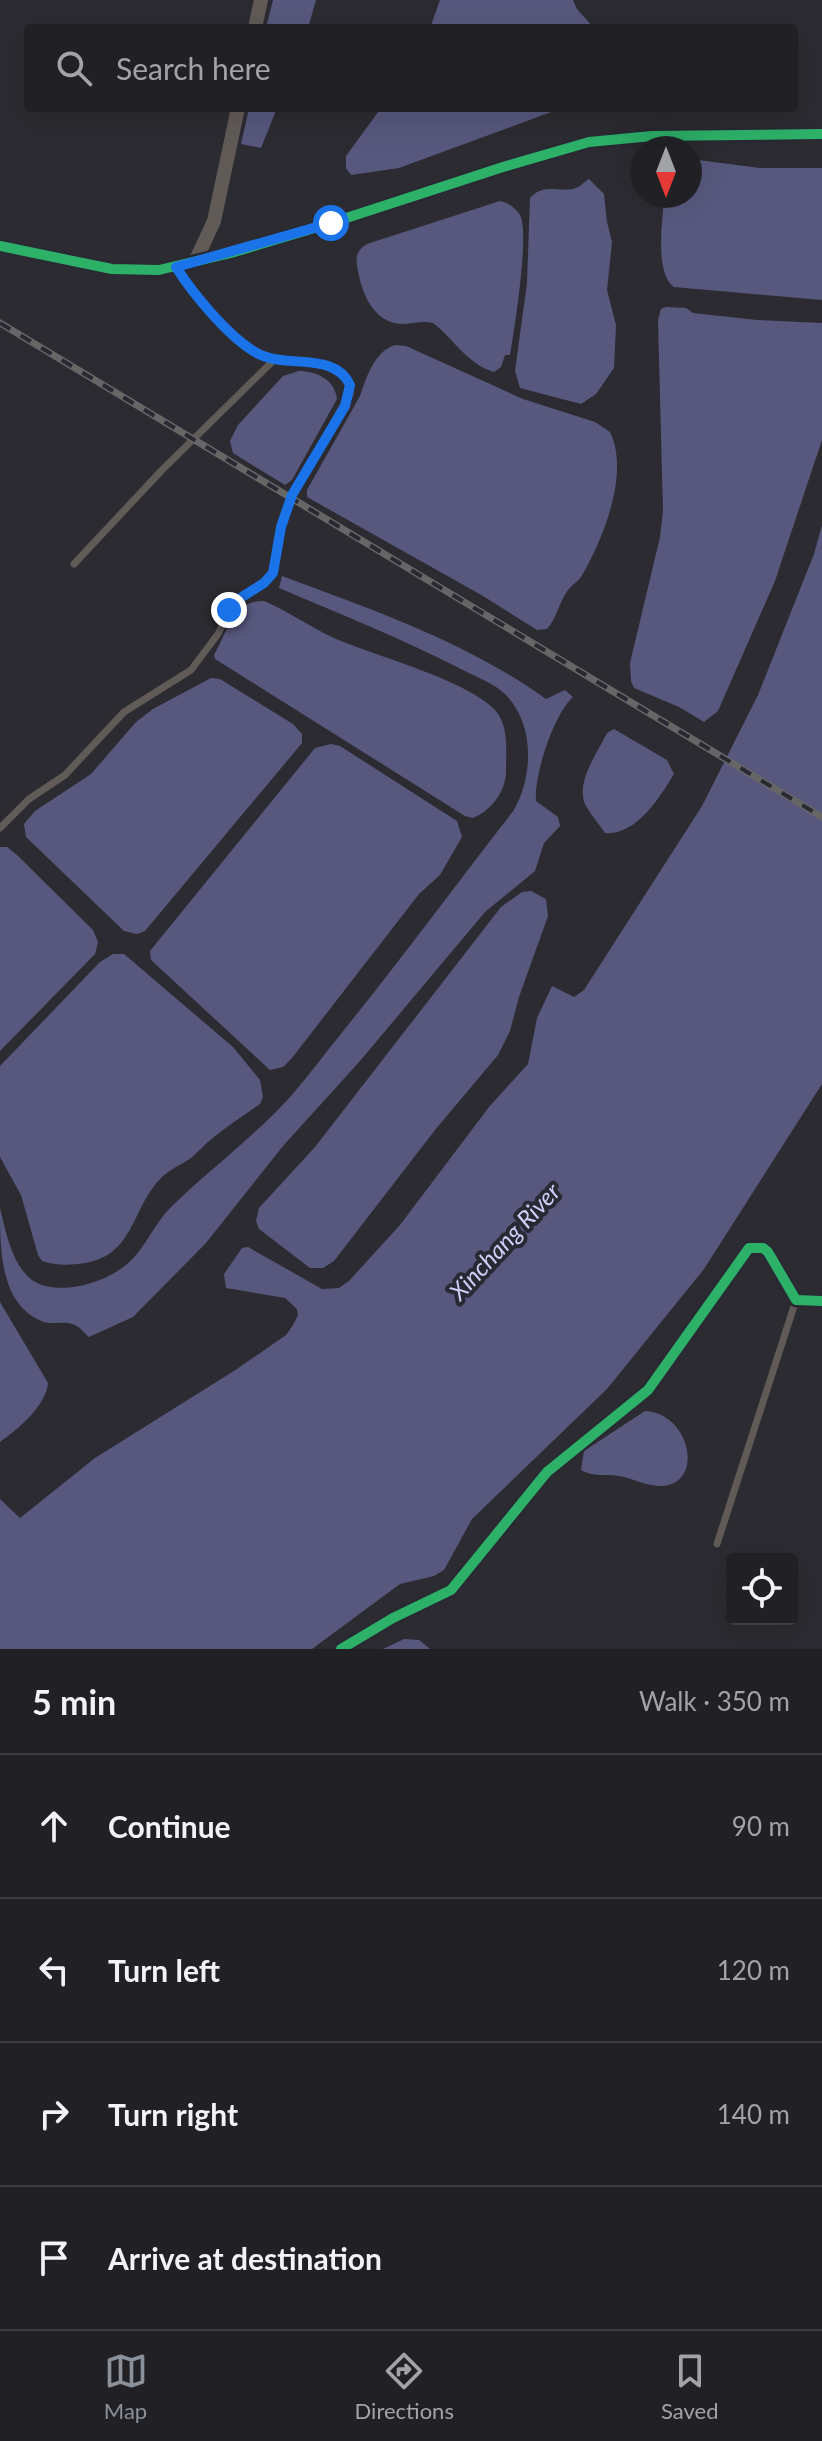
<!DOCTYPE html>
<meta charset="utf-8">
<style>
:root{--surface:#202025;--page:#28282d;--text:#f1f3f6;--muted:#a2a3a7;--line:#3d3e42;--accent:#8c9099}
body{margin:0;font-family:Lato,sans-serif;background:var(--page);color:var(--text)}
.controls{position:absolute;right:24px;bottom:24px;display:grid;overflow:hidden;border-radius:8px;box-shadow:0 8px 32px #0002}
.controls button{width:72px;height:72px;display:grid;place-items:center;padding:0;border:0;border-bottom:2px solid var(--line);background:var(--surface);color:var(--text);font:40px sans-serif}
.compass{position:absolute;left:630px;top:136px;width:72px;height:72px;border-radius:50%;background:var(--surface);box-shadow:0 8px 32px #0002;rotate:180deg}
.stop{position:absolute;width:24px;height:24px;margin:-18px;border:6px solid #1a73e8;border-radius:50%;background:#fff}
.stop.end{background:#1a73e8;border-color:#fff;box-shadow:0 2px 8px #0008}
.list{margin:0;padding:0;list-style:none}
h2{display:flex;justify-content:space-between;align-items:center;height:104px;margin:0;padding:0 32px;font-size:34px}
h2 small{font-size:26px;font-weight:400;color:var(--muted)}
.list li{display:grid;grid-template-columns:52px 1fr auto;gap:24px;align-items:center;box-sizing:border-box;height:144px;padding:0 32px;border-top:2px solid var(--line)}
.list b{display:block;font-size:30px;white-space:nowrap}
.list em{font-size:26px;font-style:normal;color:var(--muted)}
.icon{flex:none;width:44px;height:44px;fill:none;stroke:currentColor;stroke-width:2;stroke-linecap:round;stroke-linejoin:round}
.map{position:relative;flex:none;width:822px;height:1649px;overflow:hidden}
.search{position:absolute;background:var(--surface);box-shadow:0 8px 32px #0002;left:24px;right:24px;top:24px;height:88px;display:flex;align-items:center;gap:20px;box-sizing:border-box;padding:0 28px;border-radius:8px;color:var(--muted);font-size:30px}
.sheet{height:680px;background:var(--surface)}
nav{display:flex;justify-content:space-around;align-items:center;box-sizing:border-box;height:112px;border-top:2px solid var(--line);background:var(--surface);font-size:22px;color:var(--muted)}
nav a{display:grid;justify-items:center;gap:4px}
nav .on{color:var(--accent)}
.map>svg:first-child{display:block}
.water{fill:#58587e}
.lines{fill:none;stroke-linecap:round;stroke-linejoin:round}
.lane{stroke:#615b58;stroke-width:7}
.street{stroke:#615b58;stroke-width:14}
.rail-casing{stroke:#676667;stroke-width:7}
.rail{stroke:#292933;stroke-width:4;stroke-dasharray:12;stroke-linecap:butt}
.cycleway-casing{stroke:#292933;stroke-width:15}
.cycleway{stroke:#2db169;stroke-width:10}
.route{stroke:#1a73e8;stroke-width:10}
.labels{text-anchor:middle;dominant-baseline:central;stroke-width:8;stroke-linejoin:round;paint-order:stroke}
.water-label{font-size:24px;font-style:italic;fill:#cdcff8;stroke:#292933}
</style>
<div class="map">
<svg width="822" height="1649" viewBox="0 0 822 1649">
<rect width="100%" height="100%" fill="#2b2b31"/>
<path class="water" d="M273 0H316L308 28H266Z
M440 0H573L577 9 594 28H430Z
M249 108H277L261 148 241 144Z
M381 108H562L399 168 351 175 346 168V156Z
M690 159 760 168H822V300L674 287C654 273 663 220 664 196H690Z
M589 179 604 194 607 222 612 242 607 290 616 325 614 368 596 394 581 404 520 388 515 371 527 283 530 198C545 181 563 195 578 187 582 185 585 181 589 179Z
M500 201C507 202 516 208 520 215 530 232 514 332 510 355H505L501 367 494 372C467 364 454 339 433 323 422 320 413 324 402 324 374 323 362 294 358 271 355 258 356 251 367 244Z
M666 307 686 308 693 313 757 320 822 323V440L775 581 718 711 704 722 679 707 634 688 631 681 630 663 660 537 663 511 658 320 661 309Z
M395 345 406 346 523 399 595 422 610 432C630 473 603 540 581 577 577 582 572 585 568 590 559 602 557 618 547 629L537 630 483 596 307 497V490L360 396C367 376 374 352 395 345Z
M299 371C317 371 335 380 337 399L292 480 285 485 233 453 230 441 238 425 283 376Z
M822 525V1084L704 1269 607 1389 472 1519 444 1570 434 1576 400 1584 312 1649H0V1499L20 1518 95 1458 237 1369 286 1335 293 1325 298 1315 297 1309 285 1298 226 1288 224 1274 242 1248 248 1247 322 1289 339 1288 349 1281 400 1225 489 1107 528 1064 537 1018 552 986 574 997 584 990 702 806 758 695 814 554Z
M282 576C373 610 467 642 546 699L565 690 573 697C554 714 534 774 536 801L558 817 560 826 544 843 535 871 485 912 360 1061 283 1146 206 1243 133 1317 89 1337C84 1333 80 1327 75 1325 65 1320 54 1325 44 1322 0 1306 0 1250 0 1208 6 1233 14 1276 42 1285 67 1293 101 1283 122 1268 144 1253 152 1226 171 1207 210 1169 254 1137 291 1096 309 1075 326 1052 344 1030 402 958 457 883 514 810 533 776 535 725 506 695 494 683 474 676 459 668 400 638 340 614 279 588Z
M264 601C288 611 310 627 334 638 375 656 468 680 496 711 509 727 506 752 506 771 506 791 492 810 473 818L465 816 215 659 214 655C227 633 233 600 264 601Z
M211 678 220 679 293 724 302 734V743L145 931 137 934 124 931 26 837 24 824 35 811 91 774 136 722 153 709Z
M614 729 667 760 674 774C660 797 636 836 605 833 599 824 591 815 586 806 574 784 598 752 607 733Z
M331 744 340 746 457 821 462 837 440 875 419 894 292 1058 283 1067 270 1070 151 960 150 951 315 748Z
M0 847H7L17 855 93 930 98 942 95 954 0 1051Z
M531 891 546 899 548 916 519 997 510 1031 498 1055 435 1130 334 1261 323 1268H310L259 1229 256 1221 259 1208 315 1147 501 907 522 892Z
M113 954H124L233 1047 260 1080 263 1097 260 1104C244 1115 229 1125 214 1137 206 1143 199 1151 191 1158 181 1165 168 1170 160 1179 131 1210 134 1255 85 1263 70 1265 57 1266 42 1261L38 1255 21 1195 0 1157V1066L100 962Z
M0 1302 48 1383C46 1406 17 1430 0 1442Z
M645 1411C691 1413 705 1485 661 1486 648 1486 636 1480 624 1477 609 1473 595 1478 581 1470L584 1451Z
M404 1639 419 1640 430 1649H383Z"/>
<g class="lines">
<path class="lane" d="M74 564 162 470 275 359
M0 828 29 799 65 775 124 712 191 670 218 634 234 602 264 583 273 573 281 527 292 495 350 394 349 381C328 352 285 369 256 353 229 337 193 294 176 267
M717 1544 796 1300"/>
<path class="street" d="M255 28 261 0
M0 246 112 269 159 270 231 253 331 223 503 167 589 142 652 136 822 134
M195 262 214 221 238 108
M341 1649 393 1618 451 1590 547 1472 648 1390 749 1248H763L768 1252 796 1300 822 1301"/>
<defs>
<path id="rail" d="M0 323 822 817"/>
</defs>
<use href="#rail" class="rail-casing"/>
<use href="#rail" class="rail"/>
<defs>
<path id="cycleway" d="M0 246 112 269 159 270 231 253 331 223 503 167 589 142 652 136 822 134
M341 1649 393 1618 451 1590 547 1472 648 1390 749 1248H763L768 1252 796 1300 822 1301"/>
</defs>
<use href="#cycleway" class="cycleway-casing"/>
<use href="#cycleway" class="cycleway"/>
</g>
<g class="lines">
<path class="route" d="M229 610 234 602 264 583 273 573 281 527 292 495 345 406 350 385C334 350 284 370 255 352 228 336 193 294 176 267L331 223"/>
</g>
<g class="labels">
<g class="water-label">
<text transform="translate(504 1241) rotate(-47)">Xinchang River</text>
</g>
</g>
</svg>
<div class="controls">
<button><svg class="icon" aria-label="locate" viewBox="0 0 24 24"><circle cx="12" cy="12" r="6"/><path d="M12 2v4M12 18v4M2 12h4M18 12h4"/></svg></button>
</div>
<svg class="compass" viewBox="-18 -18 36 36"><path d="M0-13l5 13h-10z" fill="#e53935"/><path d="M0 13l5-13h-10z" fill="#a2a3a7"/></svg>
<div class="stop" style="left:331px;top:223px"></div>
<div class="stop end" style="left:229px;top:610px"></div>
<div class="search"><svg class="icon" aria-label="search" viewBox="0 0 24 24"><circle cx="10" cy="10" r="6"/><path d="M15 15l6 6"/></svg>Search here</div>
</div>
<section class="sheet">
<h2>5 min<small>Walk · 350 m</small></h2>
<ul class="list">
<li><svg class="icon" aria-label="ahead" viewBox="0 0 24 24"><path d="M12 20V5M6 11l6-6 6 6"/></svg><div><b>Continue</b></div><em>90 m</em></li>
<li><svg class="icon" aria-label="left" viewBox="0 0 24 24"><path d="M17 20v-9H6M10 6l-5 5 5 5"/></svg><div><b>Turn left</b></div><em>120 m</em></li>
<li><svg class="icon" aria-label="right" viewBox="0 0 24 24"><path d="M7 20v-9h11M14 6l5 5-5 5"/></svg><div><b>Turn right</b></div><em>140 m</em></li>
<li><svg class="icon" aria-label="arrive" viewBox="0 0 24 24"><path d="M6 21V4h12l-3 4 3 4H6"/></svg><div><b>Arrive at destination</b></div></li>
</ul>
</section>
<nav>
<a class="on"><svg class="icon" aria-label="map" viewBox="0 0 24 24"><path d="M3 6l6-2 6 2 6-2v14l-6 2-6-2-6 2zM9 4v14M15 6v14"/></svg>Map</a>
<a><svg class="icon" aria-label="directions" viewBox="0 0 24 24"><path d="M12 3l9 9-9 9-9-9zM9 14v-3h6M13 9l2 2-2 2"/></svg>Directions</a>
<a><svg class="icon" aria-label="saved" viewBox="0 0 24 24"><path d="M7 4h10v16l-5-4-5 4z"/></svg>Saved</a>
</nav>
